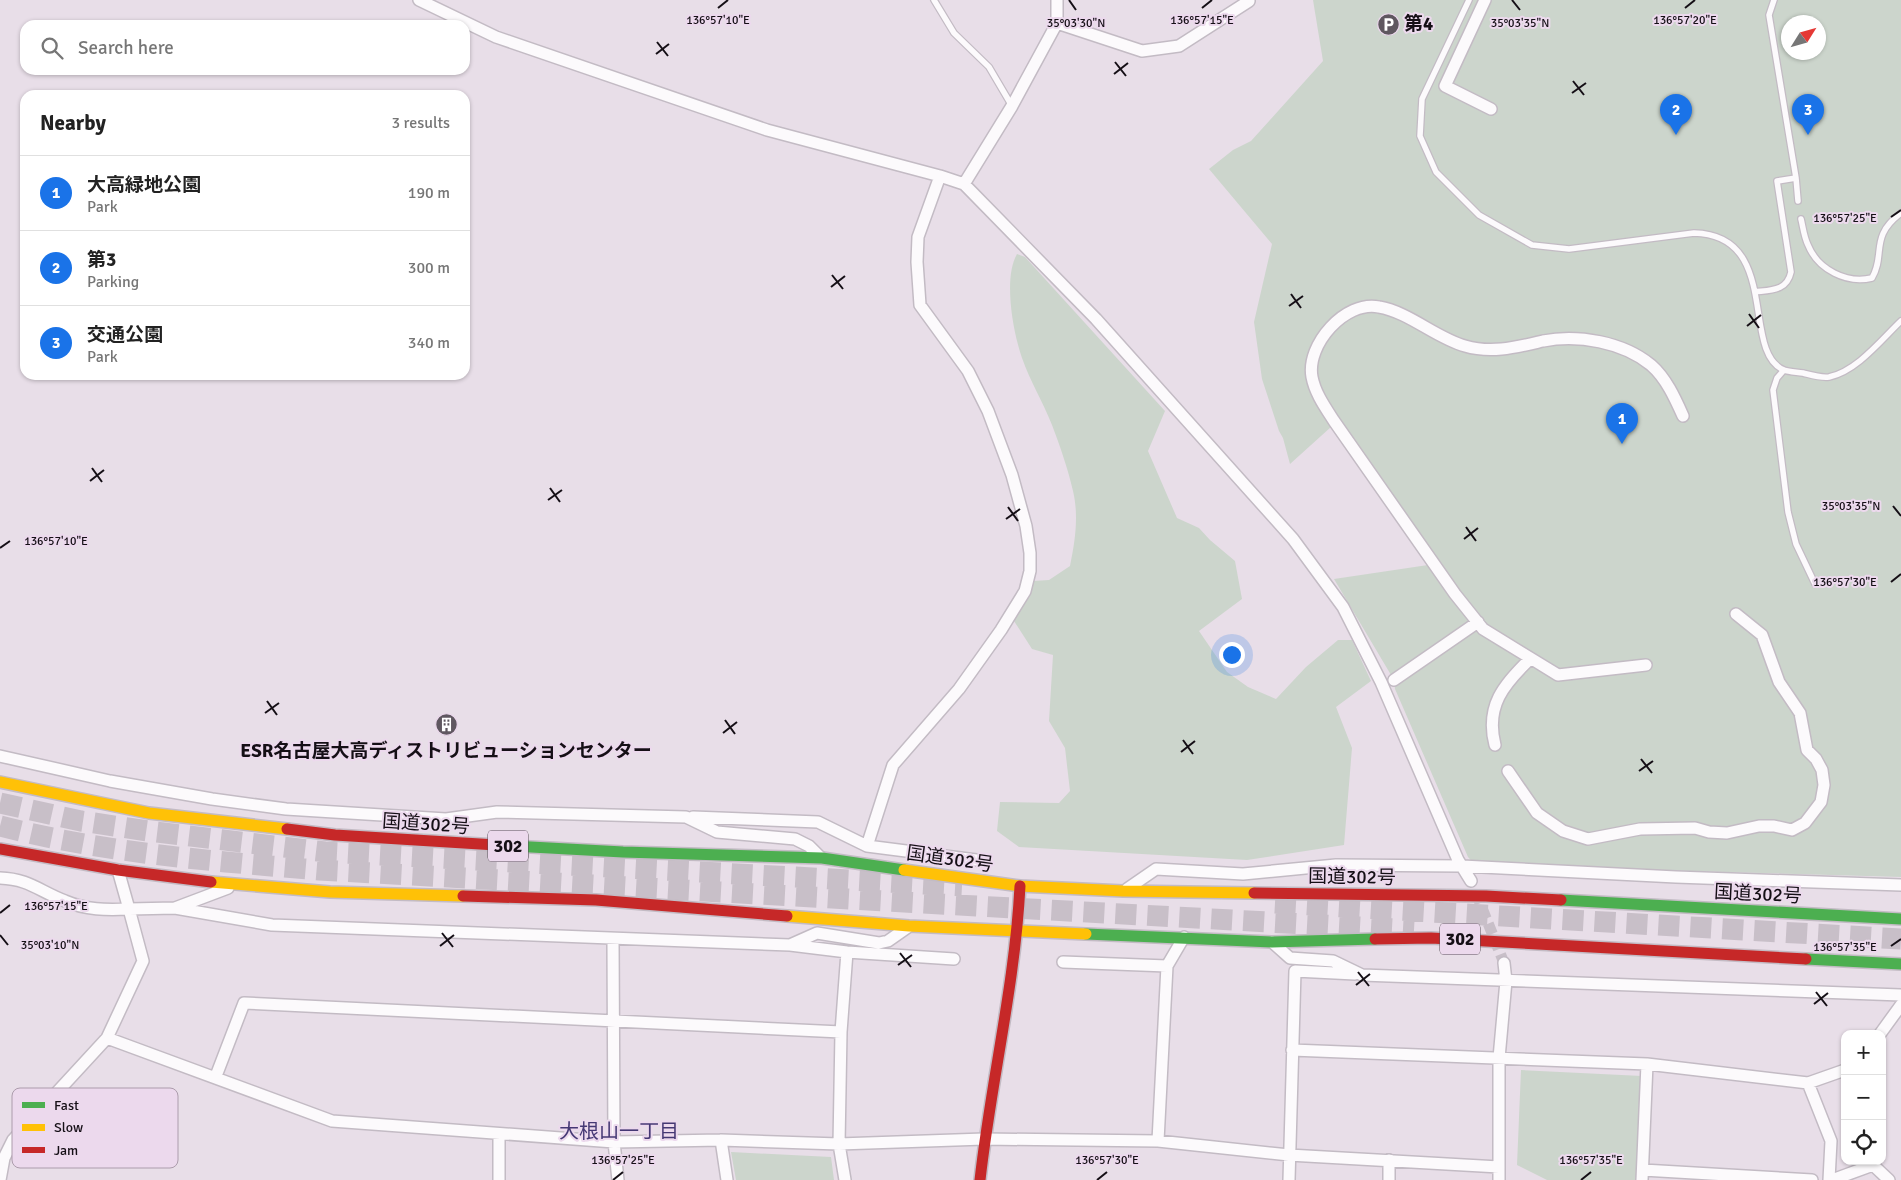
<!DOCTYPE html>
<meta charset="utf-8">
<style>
:root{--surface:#fff;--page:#f2f2f2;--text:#222;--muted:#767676;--line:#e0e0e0;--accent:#1a73e8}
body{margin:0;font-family:Signika,"Noto Sans JP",sans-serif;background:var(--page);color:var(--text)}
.controls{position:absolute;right:15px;bottom:15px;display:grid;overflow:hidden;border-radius:10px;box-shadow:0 1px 4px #0004}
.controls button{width:45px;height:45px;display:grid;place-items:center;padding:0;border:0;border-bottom:1px solid var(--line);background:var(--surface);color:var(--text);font:25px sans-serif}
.compass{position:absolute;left:1781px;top:15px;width:45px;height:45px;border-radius:50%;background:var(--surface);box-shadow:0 1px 4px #0004;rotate:53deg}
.you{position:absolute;left:1231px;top:654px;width:18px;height:18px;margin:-12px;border:4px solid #fff;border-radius:50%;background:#1a73e8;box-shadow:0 0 0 8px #1a73e833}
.badge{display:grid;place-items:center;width:32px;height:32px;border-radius:50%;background:var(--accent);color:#fff;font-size:16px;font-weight:700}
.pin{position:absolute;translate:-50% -41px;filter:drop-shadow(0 1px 2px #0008)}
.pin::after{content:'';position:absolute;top:26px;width:18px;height:15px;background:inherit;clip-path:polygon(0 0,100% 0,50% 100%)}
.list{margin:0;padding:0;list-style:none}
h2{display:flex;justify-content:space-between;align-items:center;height:65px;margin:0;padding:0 20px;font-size:21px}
h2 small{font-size:16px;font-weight:400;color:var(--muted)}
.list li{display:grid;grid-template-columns:32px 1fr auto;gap:15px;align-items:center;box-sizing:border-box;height:75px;padding:0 20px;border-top:1px solid var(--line)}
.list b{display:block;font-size:19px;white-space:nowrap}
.list p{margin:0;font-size:16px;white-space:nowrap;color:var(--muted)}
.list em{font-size:16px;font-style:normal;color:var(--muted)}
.icon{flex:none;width:28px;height:28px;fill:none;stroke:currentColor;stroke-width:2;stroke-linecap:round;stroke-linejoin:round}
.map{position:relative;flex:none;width:1901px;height:1180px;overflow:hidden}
.search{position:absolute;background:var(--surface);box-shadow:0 1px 4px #0004;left:20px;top:20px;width:450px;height:55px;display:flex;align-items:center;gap:12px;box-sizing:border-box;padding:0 18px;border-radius:15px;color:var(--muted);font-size:19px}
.panel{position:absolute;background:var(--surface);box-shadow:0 1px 4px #0004;left:20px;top:90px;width:450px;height:290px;border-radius:15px}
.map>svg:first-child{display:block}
.green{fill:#ccd5cc;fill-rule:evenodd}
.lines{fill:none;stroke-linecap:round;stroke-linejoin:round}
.street-tunnel{stroke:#c8bfc8;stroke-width:11;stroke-dasharray:11 5.5;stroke-linecap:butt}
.highway-tunnel{stroke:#c8bfc8;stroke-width:21;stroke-dasharray:21 11;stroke-linecap:butt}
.lane-casing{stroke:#c3bbc4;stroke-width:8}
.street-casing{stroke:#c3bbc4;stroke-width:14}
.fast-casing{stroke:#c3bbc4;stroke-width:14}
.slow-casing{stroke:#c3bbc4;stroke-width:14}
.jam-casing{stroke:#c3bbc4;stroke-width:14}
.lane{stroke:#fcfafc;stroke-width:5.5}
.street{stroke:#fcfafc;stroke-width:11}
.fast{stroke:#4caf50;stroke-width:11}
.slow{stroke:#ffc107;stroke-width:11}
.jam{stroke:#c62828;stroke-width:11}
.ticks{fill:none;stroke:#150f16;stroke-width:2}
.labels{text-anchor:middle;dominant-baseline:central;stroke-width:4;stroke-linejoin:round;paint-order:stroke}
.shield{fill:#ecd9ed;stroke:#564c56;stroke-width:1}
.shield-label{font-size:18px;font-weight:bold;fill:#150f16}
.poi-label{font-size:19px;font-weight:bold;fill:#150f16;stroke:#ecd9ed;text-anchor:start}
.street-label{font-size:19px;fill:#150f16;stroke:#ecd9ed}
.neighbourhood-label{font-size:20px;fill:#453874;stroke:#ecd9ed}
.key{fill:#ecd9ed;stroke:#ac9cac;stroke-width:1}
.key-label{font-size:14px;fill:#150f16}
.ticks-label{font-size:12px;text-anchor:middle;fill:#150f16;stroke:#ecd9ed;stroke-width:4;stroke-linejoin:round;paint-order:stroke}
</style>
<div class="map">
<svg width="1901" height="1180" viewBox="0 0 1901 1180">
<rect width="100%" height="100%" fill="#e8dee8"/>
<path class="green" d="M1313 0H1901V877L1475 865 1468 857 1395 689 1394 680 1334 579 1428 565 1331 427 1290 464 1283 438 1279 431 1262 379 1254 322 1272 244 1209 169 1233 150 1251 141 1323 61ZM1788 22H1818V52H1788Z
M1017 254 1025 257 1165 411 1148 451 1177 518 1199 528 1210 540 1235 561 1242 599 1199 631 1227 672 1248 687 1276 699 1306 667 1338 640H1352L1371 681 1336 707 1352 748 1344 845 1247 860 1019 847 997 831 1000 802 1059 803 1070 791 1065 748 1049 721 1053 655 1032 649 1014 621 1033 581 1049 580 1070 566C1075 542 1079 516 1073 491 1068 469 1060 446 1052 425 1043 402 1030 381 1022 358 1013 332 1003 278 1017 254Z
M1521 1070 1642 1076 1637 1180H1547L1517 1165Z
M731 1152 831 1157 834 1180H736Z"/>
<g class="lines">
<path class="street-tunnel" d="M1476 893 1504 963"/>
<path class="highway-tunnel" d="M0 803 81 821 148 831 325 852 962 886
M0 826C104 853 212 861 319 870L1414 930
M1275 903 1901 939"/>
<defs>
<path id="lane" d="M934 0 954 33 989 67 1012 106
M1469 0 1422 99 1420 136 1436 172 1479 215 1532 245 1569 249 1694 233C1782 235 1740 352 1784 370 1789 372 1797 372 1803 373 1811 375 1820 378 1829 377 1857 371 1881 340 1901 321
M1774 0 1769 15 1796 178 1798 201
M1801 219C1803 227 1804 237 1808 245 1818 270 1847 284 1872 278 1886 254 1869 237 1901 213
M1755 292C1771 290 1787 291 1791 272L1777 181 1796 178
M1784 370 1777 378 1773 390 1788 512 1796 544 1815 584"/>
<path id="street" d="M419 0 496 37 767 130 940 176 964 184 1096 319 1293 539 1343 607 1381 682 1458 860 1471 881
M1485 0 1445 86 1491 109
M1057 23 1142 51 1179 46 1249 1
M964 184 1012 106 1057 23V0
M1646 665 1558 675 1483 629 1455 594 1334 421C1325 407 1315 393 1312 377 1306 345 1345 300 1379 307 1409 312 1436 338 1465 346 1492 354 1517 347 1543 341 1578 334 1623 342 1651 365 1666 378 1675 398 1683 416
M1394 680 1478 622
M1495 745C1485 706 1504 684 1530 659
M0 756 110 781 212 799 286 809 446 819 497 812 686 817 717 832 795 839 809 846 820 857
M1508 771 1537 813 1563 831 1588 839 1640 829 1695 828 1709 832 1727 833 1759 826H1774L1792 830 1805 823 1821 802 1824 785 1822 770 1816 759 1807 750 1800 713 1779 682 1762 635 1736 614
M693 817 818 822 867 846 984 861
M867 846 893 765 959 689 1001 630 1025 591 1030 571V553L1026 526 1012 475 988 411 968 371 920 305 917 262 918 237 940 176
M118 870 129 909 175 908 228 888
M0 878C29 879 39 891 65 901 86 910 106 910 129 909L143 961 107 1038 13 1140 4 1158 0 1180
M1127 889 1156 869 1243 874 1336 865 1462 866 1676 877 1901 885
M175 908 272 925 790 945 847 952 954 959
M613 939 614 1142 618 1180
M1272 942 1290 958 1333 961 1362 975 1901 995
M790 945 817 933 879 943 888 941 908 927
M1063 962 1167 966 1158 1141
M1167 966 1184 937
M1880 1034 1901 1005
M107 1038 332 1121 614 1142 721 1140 839 1144 984 1139 1158 1141 1289 1155 1499 1167
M1292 1050 1647 1064 1808 1083 1845 1070
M216 1076 244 1003 841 1032
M1808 1083 1831 1141 1829 1180
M721 1140 727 1180
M1389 1160V1180
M1643 1170 1812 1180
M499 1180V1134
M845 1180 839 1144 841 1032 847 952
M1289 1180 1295 971 1355 974
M1499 1180V1058L1506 981 1504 963
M1642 1180 1647 1064
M1832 1180 1873 1165 1889 1180"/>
<path id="fast" d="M496 845 623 852 822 858 904 870
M1561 900 1901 919
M1086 934 1272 942 1375 939
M1806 959 1901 964"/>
<path id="slow" d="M0 782 149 813 287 829
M904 870 1020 886 1123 891 1254 893
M211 882 330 892 463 896
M787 916 909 926 1086 934"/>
<path id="jam" d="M287 829 335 835 496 845
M0 849 118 870 211 882
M1254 893 1486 896 1561 900
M463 896 596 900 787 916
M1375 939 1431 938 1806 959
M980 1180C991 1081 1015 985 1020 886"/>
</defs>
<use href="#lane" class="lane-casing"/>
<use href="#street" class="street-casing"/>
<use href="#fast" class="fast-casing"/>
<use href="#slow" class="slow-casing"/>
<use href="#jam" class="jam-casing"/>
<use href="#lane" class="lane"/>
<use href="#street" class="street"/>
<use href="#fast" class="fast"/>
<use href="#slow" class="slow"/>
<use href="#jam" class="jam"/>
</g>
<path class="ticks" d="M1069 0 1076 10M1512 0 1520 10M718 8 728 0M1202 8 1212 0M1685 8 1695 0M657 42 668 56M656 54 669 44M1115 62 1126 76M1114 74 1128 63M1573 81 1584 95M1572 93 1586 83M1891 217 1901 210M832 275 843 289M831 287 845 276M1291 294 1301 308M1289 306 1303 296M1749 314 1759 328M1747 326 1761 315M92 468 102 482M90 481 104 470M550 488 560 502M548 500 562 490M1893 506 1901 516M1008 507 1018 521M1006 519 1020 509M1466 527 1476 541M1464 539 1478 528M0 548 10 541M1891 582 1901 574M267 701 277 715M265 713 279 703M725 720 735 734M723 733 737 722M1183 740 1193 754M1181 752 1195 741M1641 759 1652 773M1639 771 1653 761M0 913 10 905M442 933 453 947M0 935 8 945M440 946 454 935M1891 946 1901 939M900 953 911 967M898 965 912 955M1358 972 1369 986M1356 985 1370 974M1816 992 1827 1006M1814 1004 1828 993M613 1180 623 1172M1097 1180 1107 1172M1581 1180 1591 1172"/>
<defs>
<symbol id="parking-disc" viewBox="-11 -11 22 22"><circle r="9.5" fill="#5f5760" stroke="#ecd9ed"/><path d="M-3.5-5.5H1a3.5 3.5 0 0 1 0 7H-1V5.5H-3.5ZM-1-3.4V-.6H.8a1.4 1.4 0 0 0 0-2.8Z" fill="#fff"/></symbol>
<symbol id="building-disc" viewBox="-11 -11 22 22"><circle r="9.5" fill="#5f5760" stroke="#ecd9ed"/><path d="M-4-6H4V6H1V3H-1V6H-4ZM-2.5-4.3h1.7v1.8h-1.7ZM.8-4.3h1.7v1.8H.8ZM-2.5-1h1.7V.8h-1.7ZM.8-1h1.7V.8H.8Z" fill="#fff"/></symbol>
</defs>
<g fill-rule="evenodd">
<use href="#parking-disc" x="1376" y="12" width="25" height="25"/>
<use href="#building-disc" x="434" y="712" width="25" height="25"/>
</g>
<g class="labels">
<g class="shield">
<rect x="488" y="830.5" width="40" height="31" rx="4"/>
<rect x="1440" y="923.5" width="40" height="31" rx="4"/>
</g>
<g class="shield-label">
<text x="508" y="846">302</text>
<text x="1460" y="939">302</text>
</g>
<g class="poi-label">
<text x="1404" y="24">第4</text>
<text x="446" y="751" text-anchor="middle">ESR名古屋大高ディストリビューションセンター</text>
</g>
<g class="street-label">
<text transform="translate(426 824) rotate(4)">国道302号</text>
<text transform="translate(950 859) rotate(8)">国道302号</text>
<text transform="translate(1352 877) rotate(1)">国道302号</text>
<text transform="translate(1758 894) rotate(3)">国道302号</text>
</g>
<g class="neighbourhood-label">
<text x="619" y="1131">大根山一丁目</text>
</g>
</g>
<rect x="12" y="1088" width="166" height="80" rx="8" class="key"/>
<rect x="22" y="1102" width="23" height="6" fill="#4caf50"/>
<rect x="22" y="1124" width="23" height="7" fill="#ffc107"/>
<rect x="22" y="1147" width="23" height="6" fill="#c62828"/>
<g class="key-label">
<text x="54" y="1110">Fast</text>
<text x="54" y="1132">Slow</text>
<text x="54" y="1155">Jam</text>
</g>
<g class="ticks-label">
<text x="718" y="24">136°57'10"E</text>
<text x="1202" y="24">136°57'15"E</text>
<text x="1685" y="24">136°57'20"E</text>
<text x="1076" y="27">35°03'30"N</text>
<text x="1520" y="27">35°03'35"N</text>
<text x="1845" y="222">136°57'25"E</text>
<text x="1851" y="510">35°03'35"N</text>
<text x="56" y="545">136°57'10"E</text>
<text x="1845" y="586">136°57'30"E</text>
<text x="56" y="910">136°57'15"E</text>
<text x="50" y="949">35°03'10"N</text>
<text x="1845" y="951">136°57'35"E</text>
<text x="623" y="1164">136°57'25"E</text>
<text x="1107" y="1164">136°57'30"E</text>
<text x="1591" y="1164">136°57'35"E</text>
</g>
</svg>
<div class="controls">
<button>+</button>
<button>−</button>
<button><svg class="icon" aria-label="locate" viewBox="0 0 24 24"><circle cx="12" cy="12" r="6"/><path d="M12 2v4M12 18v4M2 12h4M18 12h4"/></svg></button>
</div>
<svg class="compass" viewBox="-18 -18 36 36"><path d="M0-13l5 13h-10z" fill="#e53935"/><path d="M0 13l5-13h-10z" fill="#767676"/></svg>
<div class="you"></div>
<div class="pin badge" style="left:1622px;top:444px">1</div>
<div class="pin badge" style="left:1676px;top:135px">2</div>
<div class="pin badge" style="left:1808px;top:135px">3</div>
<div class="search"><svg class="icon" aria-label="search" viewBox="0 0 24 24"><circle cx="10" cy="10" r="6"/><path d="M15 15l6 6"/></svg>Search here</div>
<section class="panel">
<h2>Nearby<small>3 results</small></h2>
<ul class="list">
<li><span class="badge">1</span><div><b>大高緑地公園</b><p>Park</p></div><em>190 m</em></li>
<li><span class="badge">2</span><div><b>第3</b><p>Parking</p></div><em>300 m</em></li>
<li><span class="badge">3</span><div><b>交通公園</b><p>Park</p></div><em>340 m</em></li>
</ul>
</section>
</div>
